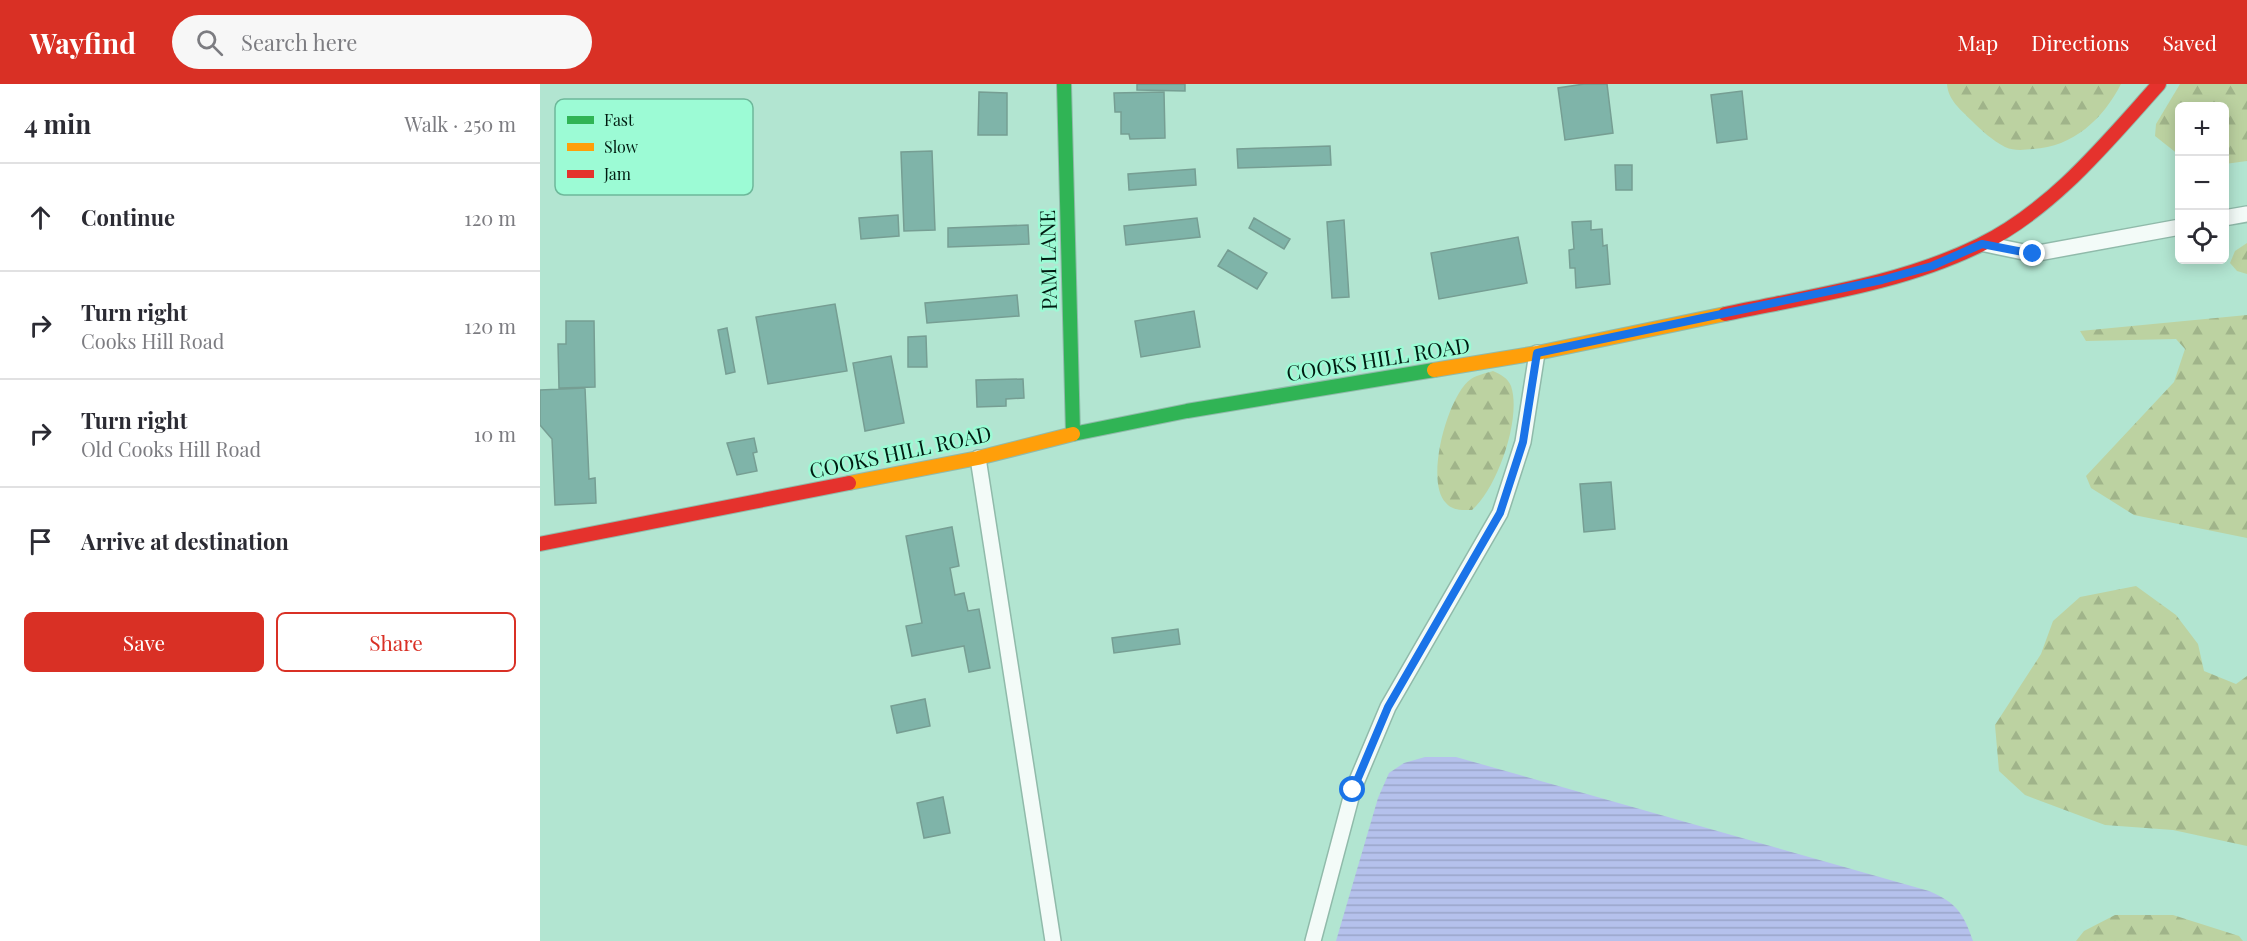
<!DOCTYPE html>
<meta charset="utf-8">
<style>
:root{--surface:#fff;--page:#f7f7f7;--text:#2b2b33;--muted:#7c7c81;--line:#e1e1e2;--accent:#d93025}
body{margin:0;font-family:"Playfair Display",serif;background:var(--page);color:var(--text)}
.controls{position:absolute;right:18px;top:18px;display:grid;overflow:hidden;border-radius:9px;box-shadow:0 3px 15px #0003}
.controls button{width:54px;height:54px;display:grid;place-items:center;padding:0;border:0;border-bottom:2px solid var(--line);background:var(--surface);color:var(--text);font:30px sans-serif}
.stop{position:absolute;width:18px;height:18px;margin:-14px;border:4px solid #1a73e8;border-radius:50%;background:#fff}
.stop.end{background:#1a73e8;border-color:#fff;box-shadow:0 2px 6px #0008}
.list{margin:0;padding:0;list-style:none}
h2{display:flex;justify-content:space-between;align-items:center;height:78px;margin:0;padding:0 24px;font-size:26px}
h2 small{font-size:20px;font-weight:400;color:var(--muted)}
.list li{display:grid;grid-template-columns:39px 1fr auto;gap:18px;align-items:center;box-sizing:border-box;height:108px;padding:0 24px;border-top:2px solid var(--line)}
.list b{display:block;font-size:22px;white-space:nowrap}
.list p{margin:0;font-size:20px;white-space:nowrap;color:var(--muted)}
.list em{font-size:20px;font-style:normal;color:var(--muted)}
.actions{display:flex;gap:12px;padding:18px 24px}
.actions a{flex:1;padding:14px 0;border:2px solid var(--accent);border-radius:9px;text-align:center;font-size:21px;color:var(--accent)}
.actions .main{background:var(--accent);color:#fff}
.icon{flex:none;width:33px;height:33px;fill:none;stroke:currentColor;stroke-width:2;stroke-linecap:round;stroke-linejoin:round}
.map{position:relative;flex:none;width:1707px;height:857px;overflow:hidden}
header{display:flex;align-items:center;gap:36px;box-sizing:border-box;height:84px;padding:0 30px;background:var(--accent);color:#fff}
header strong{font-size:28px}
nav{display:flex;gap:33px;margin-inline-start:auto;font-size:21px}
.search{width:420px;height:54px;background:var(--page);display:flex;align-items:center;gap:15px;box-sizing:border-box;padding:0 21px;border-radius:33px;color:var(--muted);font-size:22px}
main{display:flex}
aside{flex:1;background:var(--surface)}
.map>svg:first-child{display:block}
.forest{fill:url(#forest-firs)}
.water{fill:url(#water-rules)}
.building{fill:#7fb4a9;stroke:#769e93;stroke-width:1.5}
.lines{fill:none;stroke-linecap:round;stroke-linejoin:round}
.lane-casing{stroke:#90baaa;stroke-width:18}
.fast-casing{stroke:#90baaa;stroke-width:16}
.slow-casing{stroke:#90baaa;stroke-width:16}
.jam-casing{stroke:#90baaa;stroke-width:16}
.lane{stroke:#f3fbf8;stroke-width:15}
.fast{stroke:#30b455;stroke-width:14}
.slow{stroke:#ff9f0a;stroke-width:14}
.jam{stroke:#e5322d;stroke-width:14}
.route{stroke:#1a73e8;stroke-width:8}
.labels{text-anchor:middle;dominant-baseline:central;stroke-width:5;stroke-linejoin:round;paint-order:stroke}
.street-label{font-size:21px;fill:#001b11;stroke:#9cfbd5}
.key{fill:#9cfbd5;stroke:#6db89a;stroke-width:1.5}
.key-label{font-size:16px;fill:#001b11}
</style>
<header>
<strong>Wayfind</strong>
<div class="search"><svg class="icon" aria-label="search" viewBox="0 0 24 24"><circle cx="10" cy="10" r="6"/><path d="M15 15l6 6"/></svg>Search here</div>
<nav><a>Map</a><a>Directions</a><a>Saved</a></nav>
</header>
<main>
<aside>
<h2>4 min<small>Walk · 250 m</small></h2>
<ul class="list">
<li><svg class="icon" aria-label="ahead" viewBox="0 0 24 24"><path d="M12 20V5M6 11l6-6 6 6"/></svg><div><b>Continue</b></div><em>120 m</em></li>
<li><svg class="icon" aria-label="right" viewBox="0 0 24 24"><path d="M7 20v-9h11M14 6l5 5-5 5"/></svg><div><b>Turn right</b><p>Cooks Hill Road</p></div><em>120 m</em></li>
<li><svg class="icon" aria-label="right" viewBox="0 0 24 24"><path d="M7 20v-9h11M14 6l5 5-5 5"/></svg><div><b>Turn right</b><p>Old Cooks Hill Road</p></div><em>10 m</em></li>
<li><svg class="icon" aria-label="arrive" viewBox="0 0 24 24"><path d="M6 21V4h12l-3 4 3 4H6"/></svg><div><b>Arrive at destination</b></div></li>
</ul>
<div class="actions"><a class="main">Save</a><a>Share</a></div>
</aside>
<div class="map">
<svg width="1707" height="857" viewBox="0 0 1707 857">
<defs>
<pattern id="forest-firs" width="22" height="20" patternUnits="userSpaceOnUse" patternTransform="scale(1.5)"><rect width="22" height="20" fill="#bcd2a1"/><path d="M5 1l3.5 6h-7zM16 11l3.5 6h-7z" fill="#a0b48a"/></pattern>
<pattern id="water-rules" width="6" height="5" patternUnits="userSpaceOnUse" patternTransform="scale(1.5)"><rect width="6" height="5" fill="#b5c1ec"/><path d="M0 2.5h6" fill="none" stroke="#9aa5c9"/></pattern>
</defs>
<rect width="100%" height="100%" fill="#b2e5d1"/>
<path class="forest" d="M1407 0H1581C1563 35 1533 63 1493 65 1483 66 1474 67 1465 63 1452 56 1442 47 1432 37 1421 26 1408 16 1407 0Z
M1640 0H1707V77L1685 80 1684 22H1640L1639 71 1615 52 1616 40Z
M1707 159V190L1697 187 1690 179 1695 167Z
M1707 231V454L1594 431 1551 404 1546 392 1634 298 1645 265 1636 255 1546 257 1540 247Z
M953 287C960 290 968 294 971 302 982 334 957 405 932 426 922 426 913 427 906 419 884 398 908 310 931 295 937 291 947 289 953 287Z
M1596 502 1636 531 1658 560 1664 587 1696 600 1707 592V762L1633 746 1565 741 1485 711 1459 687 1455 641 1501 570 1513 537 1540 513Z
M1575 831H1633L1699 852 1703 857H1536L1544 847Z"/>
<path class="water" d="M885 673H916L1389 807C1417 819 1423 829 1433 857H796L838 714 849 689 864 679Z"/>
<path class="building" d="M597 0H645V7L597 6Z
M1044 0H1067L1073 49 1025 56 1018 4Z
M1202 7 1207 55 1177 59 1171 11Z
M439 8 467 9V51H438Z
M624 8 625 54 590 55 589 50H581V28H575L574 9Z
M790 62 791 81 698 84 697 65Z
M392 67 395 146 364 147 361 68Z
M1075 81H1092V106H1076Z
M655 85 656 101 589 106 588 90Z
M358 131 359 152 321 155 319 134Z
M657 134 660 153 586 161 584 142Z
M714 134 750 155 744 165 709 144Z
M804 136 809 213 792 214 787 138Z
M1051 137V146L1062 145 1063 162 1067 161 1070 200 1036 204 1035 184H1030L1029 166 1034 165 1032 138Z
M488 141 489 160 408 163V144Z
M978 153 987 199 899 215 891 169Z
M688 166 727 189 717 205 678 182Z
M477 211 479 232 387 239 385 219Z
M295 220 307 287 228 300 216 233Z
M654 227 660 263 601 273 595 237Z
M26 237H54L55 303 19 304 18 260H26Z
M187 244 195 288 186 290 178 246Z
M386 252 387 283H368V253Z
M351 272 364 339 325 347 313 279Z
M483 295 484 314 466 315V322L437 323 436 296Z
M45 304 49 395 55 394 56 419 15 421 12 355 0 341V306Z
M214 354 217 368 213 369 217 387 197 391 187 359Z
M1071 398 1075 445 1044 448 1040 400Z
M412 443 419 482 410 484 415 511 424 509 428 527 439 525 450 584 429 588 424 562 372 572 366 542 382 539 366 452Z
M638 545 640 560 574 569 572 554Z
M385 615 390 642 357 649 351 622Z
M403 713 410 749 384 754 377 719Z"/>
<g class="lines">
<defs>
<path id="lane" d="M1684 134 1707 130
M1445 160 1493 170 1640 143
M438 374 513 857
M773 857 813 706 848 623 960 429 983 358 997 269"/>
<path id="fast" d="M524 0 533 350
M533 350 647 327 894 286"/>
<path id="slow" d="M894 286 997 269 1185 230
M309 399 438 374 533 350"/>
<path id="jam" d="M1185 230C1270 212 1361 200 1440 161 1513 125 1566 59 1619 0
M0 460 309 399"/>
</defs>
<use href="#lane" class="lane-casing"/>
<use href="#fast" class="fast-casing"/>
<use href="#slow" class="slow-casing"/>
<use href="#jam" class="jam-casing"/>
<use href="#lane" class="lane"/>
<use href="#fast" class="fast"/>
<use href="#slow" class="slow"/>
<use href="#jam" class="jam"/>
</g>
<g class="lines">
<path class="route" d="M813 706 848 623 960 429 983 358 997 269 1342 196 1392 182 1442 160 1493 170"/>
</g>
<g class="labels">
<g class="street-label">
<text transform="translate(507 176) rotate(-91)">PAM LANE</text>
<text transform="translate(838 274) rotate(-9)">COOKS HILL ROAD</text>
<text transform="translate(360 367) rotate(-12)">COOKS HILL ROAD</text>
</g>
</g>
<rect x="15" y="15" width="198" height="96" rx="9" class="key"/>
<rect x="27" y="32" width="27" height="8" fill="#30b455"/>
<rect x="27" y="59" width="27" height="8" fill="#ff9f0a"/>
<rect x="27" y="86" width="27" height="8" fill="#e5322d"/>
<g class="key-label">
<text x="64" y="42">Fast</text>
<text x="64" y="69">Slow</text>
<text x="64" y="96">Jam</text>
</g>
</svg>
<div class="controls">
<button>+</button>
<button>−</button>
<button><svg class="icon" aria-label="locate" viewBox="0 0 24 24"><circle cx="12" cy="12" r="6"/><path d="M12 2v4M12 18v4M2 12h4M18 12h4"/></svg></button>
</div>
<div class="stop" style="left:813px;top:706px"></div>
<div class="stop end" style="left:1493px;top:170px"></div>
</div>
</main>
